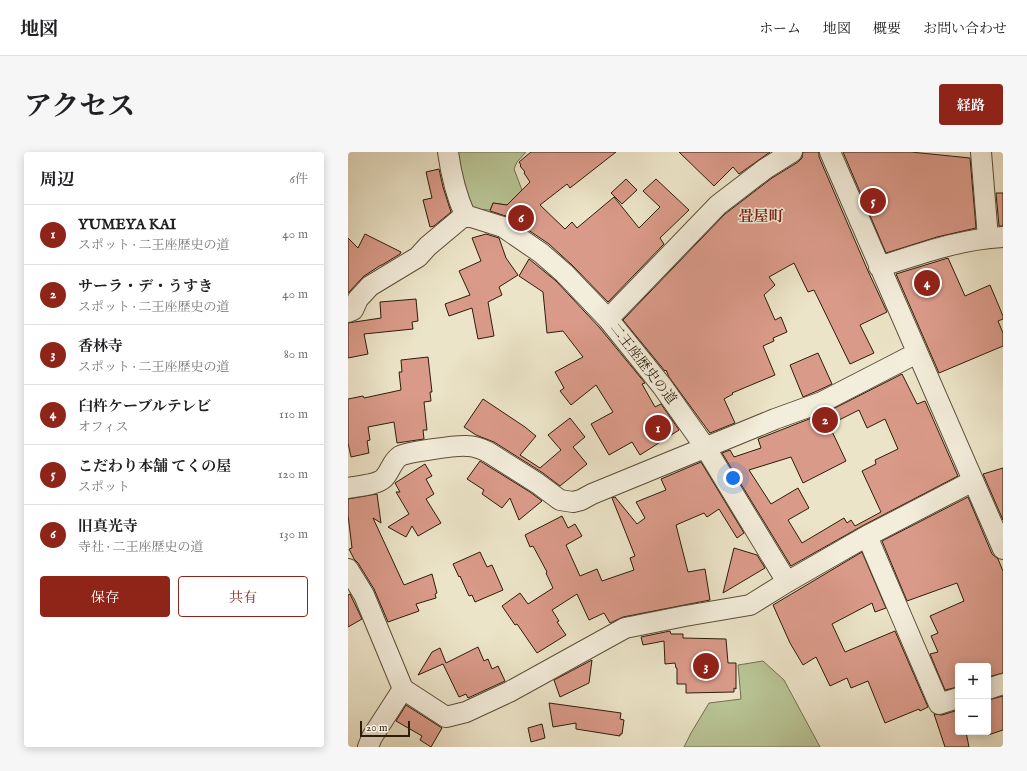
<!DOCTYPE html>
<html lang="ja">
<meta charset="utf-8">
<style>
:root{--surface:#fff;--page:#f6f6f6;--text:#202124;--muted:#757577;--line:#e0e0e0;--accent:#8f2418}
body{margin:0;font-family:"IM FELL English","Noto Serif JP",serif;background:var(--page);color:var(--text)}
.controls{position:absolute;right:12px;bottom:12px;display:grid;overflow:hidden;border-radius:4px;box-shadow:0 2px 10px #0003}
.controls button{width:36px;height:36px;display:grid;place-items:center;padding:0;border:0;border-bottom:1px solid var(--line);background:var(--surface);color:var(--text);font:20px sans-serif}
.scale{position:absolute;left:12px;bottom:10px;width:50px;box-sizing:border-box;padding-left:4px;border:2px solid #2d1d08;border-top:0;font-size:11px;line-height:14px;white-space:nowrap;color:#2d1d08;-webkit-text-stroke:3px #f3eddb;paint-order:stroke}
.you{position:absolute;left:385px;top:326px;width:14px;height:14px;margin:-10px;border:3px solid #fff;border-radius:50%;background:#1a73e8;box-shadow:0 0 0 6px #1a73e833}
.badge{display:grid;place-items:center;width:26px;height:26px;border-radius:50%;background:var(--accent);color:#fff;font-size:13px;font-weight:700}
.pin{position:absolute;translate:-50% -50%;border:2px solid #fff;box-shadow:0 1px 4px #0006}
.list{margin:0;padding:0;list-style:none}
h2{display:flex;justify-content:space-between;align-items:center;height:52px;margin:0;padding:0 16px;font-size:17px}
h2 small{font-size:13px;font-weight:400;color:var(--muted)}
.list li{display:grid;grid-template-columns:26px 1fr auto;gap:12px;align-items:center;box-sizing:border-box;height:60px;padding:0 16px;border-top:1px solid var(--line)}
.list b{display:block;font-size:15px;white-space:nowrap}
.list p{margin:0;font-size:13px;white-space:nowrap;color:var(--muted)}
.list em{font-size:13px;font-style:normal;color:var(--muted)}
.actions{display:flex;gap:8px;padding:12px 16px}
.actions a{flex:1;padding:9px 0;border:1px solid var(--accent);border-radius:4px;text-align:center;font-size:14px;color:var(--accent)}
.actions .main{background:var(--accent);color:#fff}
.map{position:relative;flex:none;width:655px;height:595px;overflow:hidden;border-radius:4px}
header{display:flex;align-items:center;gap:24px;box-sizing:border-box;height:56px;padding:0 20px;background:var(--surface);border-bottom:1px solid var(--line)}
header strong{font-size:19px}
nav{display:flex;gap:22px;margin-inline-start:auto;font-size:14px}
.intro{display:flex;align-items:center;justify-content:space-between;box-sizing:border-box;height:96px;padding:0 24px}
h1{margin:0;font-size:28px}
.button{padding:10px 18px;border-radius:4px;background:var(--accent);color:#fff;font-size:14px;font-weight:700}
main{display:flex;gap:24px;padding:0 24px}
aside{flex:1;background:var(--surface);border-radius:4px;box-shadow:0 2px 10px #0003}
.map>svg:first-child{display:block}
.green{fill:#b8c495;stroke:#72704e}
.building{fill:#da9a89;stroke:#2d1d08;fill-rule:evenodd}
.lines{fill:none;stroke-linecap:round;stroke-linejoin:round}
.minor-casing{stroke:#5d4f38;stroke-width:22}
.minor{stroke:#f3eddb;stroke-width:20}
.labels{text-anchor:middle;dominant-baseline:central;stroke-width:3;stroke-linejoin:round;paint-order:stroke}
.street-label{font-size:14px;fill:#2d1d08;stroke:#f3eddb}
.neighbourhood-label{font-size:15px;font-weight:bold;fill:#7a1f14;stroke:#f3eddb}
</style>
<header>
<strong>地図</strong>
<nav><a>ホーム</a><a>地図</a><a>概要</a><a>お問い合わせ</a></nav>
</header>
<div class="intro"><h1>アクセス</h1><a class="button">経路</a></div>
<main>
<aside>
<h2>周辺<small>6件</small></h2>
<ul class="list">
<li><span class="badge">1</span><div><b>YUMEYA KAI</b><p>スポット · 二王座歴史の道</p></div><em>40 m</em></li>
<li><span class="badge">2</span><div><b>サーラ・デ・うすき</b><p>スポット · 二王座歴史の道</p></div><em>40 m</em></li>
<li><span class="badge">3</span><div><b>香林寺</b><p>スポット · 二王座歴史の道</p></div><em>80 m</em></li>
<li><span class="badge">4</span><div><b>臼杵ケーブルテレビ</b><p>オフィス</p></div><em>110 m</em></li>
<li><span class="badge">5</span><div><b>こだわり本舗 てくの屋</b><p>スポット</p></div><em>120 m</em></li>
<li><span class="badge">6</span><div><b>旧真光寺</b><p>寺社 · 二王座歴史の道</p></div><em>130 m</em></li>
</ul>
<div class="actions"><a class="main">保存</a><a>共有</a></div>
</aside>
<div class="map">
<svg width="655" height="595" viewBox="0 0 655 595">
<rect width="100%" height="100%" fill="#ece4c8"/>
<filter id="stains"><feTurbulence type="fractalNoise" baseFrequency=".005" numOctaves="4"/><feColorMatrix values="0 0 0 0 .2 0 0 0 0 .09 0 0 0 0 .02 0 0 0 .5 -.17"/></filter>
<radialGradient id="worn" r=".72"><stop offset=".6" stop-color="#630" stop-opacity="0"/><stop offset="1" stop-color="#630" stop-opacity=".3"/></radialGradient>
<path class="green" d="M107 0H178L169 10 166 17 174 38 159 53 145 51 142 58 124 57 119 53Z
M415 509 436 528 472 595H336L343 581 361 551 393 547 390 513Z"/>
<path class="building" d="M183 0H268L222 36 219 32 192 53 217 77 224 70 229 76 266 45 291 76 312 55 295 39 308 27 341 58 312 86 316 92 260 150 224 113 201 92 161 65 142 59 145 51 159 53 182 30 176 21 177 20 172 14 173 13 171 10Z
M331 0H422L391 22 385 15 366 34Z
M455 0H471V5L520 119 539 160 512 173 526 201 502 212 466 138 460 140 446 111 421 125 427 133 416 143 427 168 433 165 439 180 425 186 426 189 415 194 427 223 384 241 385 242 376 247 387 271 362 281 321 225 318 218 317 219 275 168 377 62 424 26 450 10 454 6Z
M495 0H563L622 6 628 76 589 85 538 101Z
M91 17 95 35 103 60 86 74 82 75 75 48 84 46 78 20Z
M278 27 289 38 274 52 263 41Z
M648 41H655V74H651Z
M17 82 53 100 52 102 34 113H33L16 124 0 141V86L10 96Z
M138 82 151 86 158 106 170 123 151 135 154 143 140 150 146 184 130 187 124 156 101 164 97 152 122 143 111 119 133 109 124 86Z
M600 106 617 144 642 133 655 164V167L650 169 655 181V194L591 221 548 122Z
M181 107 208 129 251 175 297 231 294 232 307 255 313 252 331 278 292 303 284 290 261 303 243 272 265 260 248 233 223 253 212 239 216 236 207 220 235 205 215 179 199 181 195 140 171 124Z
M68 147 70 169 64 170 65 177 16 182 20 202 0 206V171L33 166 32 150Z
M470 201 484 232 469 239 455 245 442 213Z
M80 205 84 240H82L83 249 76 250 79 278H75L76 287 49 291 46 270 20 275 22 288 19 289 21 301 3 305 0 291V247L15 244 16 246 53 238 51 220H54L53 208Z
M554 222 569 252 577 249 610 324 514 374 443 414 374 301 382 298 386 305 413 296 410 287 479 260ZM511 258 519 276 537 267 550 297 527 308 528 312 514 319 533 360 507 374 503 368 499 371 496 366 454 391 440 368 461 356 450 336 423 352 401 318 443 305 455 331 498 309 481 273Z
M135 247 177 275 188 284 172 303 192 316 213 298 200 283 222 266 237 285 225 295 239 312 212 334 195 321 146 290 128 283 116 275Z
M132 309 182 340 194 349 171 368 162 346 154 356 134 342 136 338 119 327Z
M353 310 396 381 389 386 371 357 359 365 356 361 328 373 340 420 357 417 362 448 275 465 262 471 256 461 241 468 229 442 204 458 211 469 209 470 218 483 189 501 169 472 167 473 154 454 172 441 180 452 205 436 198 421 199 420 185 394 182 395 177 383 214 364 220 376 227 372 234 384 218 393 232 424 249 417 254 429 286 418 282 406 287 404 264 346 267 345 289 372 297 366 288 350 318 338 313 327Z
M77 312 84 324 78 327 86 342 78 347 93 371 70 384 64 374 58 385 40 375 61 362 48 340H52L47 331Z
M655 316V368L635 322Z
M29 342 33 371 25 366 56 433 84 422 89 441 87 442 88 446 68 452 71 459 40 470 26 437 10 411 6 407 1 397 4 396 0 363V347Z
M620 345 644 402 650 407 655 419V521L640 525V514H610V535L597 538 582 502 590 500 583 484 590 481 582 464 616 449 609 431 559 449 534 389Z
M386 396 409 403 417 416 375 441Z
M132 400 139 415 144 413 155 438 127 450 124 443 121 444 112 424 111 425 105 412Z
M514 400 538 456 527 460 524 451 484 472 497 500 547 479 580 555 572 559 571 557 537 571 520 529 503 536 499 526 482 534 468 505 455 513 442 491 425 453Z
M2 442 14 467 0 475V443Z
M322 479 323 482H335V486L378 487 380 511H388V537L386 536V540L338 541V532H329V516H328L327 511 317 512 316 489 295 493 293 485Z
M130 495 136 509 140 507 144 517 150 514 157 529 120 546 118 542 111 545 95 512 70 523 84 500 92 496 98 511Z
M244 508 241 531 212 545 206 528Z
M655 544V578L640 583V548Z
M201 551 273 561 272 567 276 568 274 582H272V584L228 577V571L205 575Z
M58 553 94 576 83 595 72 588 74 584 48 569Z
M610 558V580H618L621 595H597L586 562 594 563Z
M194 572 197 586 183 590 180 576Z"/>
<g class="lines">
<defs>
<path id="minor" d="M100 0C103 22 108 43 117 63
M482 0 655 397
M633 0 640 86
M117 63 155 75 193 101 216 121 260 167 314 234 357 295 439 430
M531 115C572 102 612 87 655 85
M0 160 5 158 10 147 22 134 70 105 80 94 117 63
M260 167 370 53 417 17 444 0
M0 336C9 334 29 333 36 326 42 320 44 309 52 304 60 300 109 293 119 294 127 294 134 297 140 300L189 331 212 348 225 350 233 348 244 342 427 267 474 250 569 201
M519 384 591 552 610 546
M0 417 16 443 55 537 98 565 118 560 161 540 277 476 337 464 402 453 439 430 519 384 625 329
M640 537 655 532
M20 595 24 585 55 537"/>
</defs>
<use href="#minor" class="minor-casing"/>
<use href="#minor" class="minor"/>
</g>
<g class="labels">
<g class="street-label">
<text transform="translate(295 212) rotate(52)">二王座歴史の道</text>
</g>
<g class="neighbourhood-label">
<text x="413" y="64">畳屋町</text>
</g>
</g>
<rect width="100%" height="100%" filter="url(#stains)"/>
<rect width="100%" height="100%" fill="url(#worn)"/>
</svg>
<div class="controls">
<button>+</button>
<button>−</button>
</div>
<div class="scale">20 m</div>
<div class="you"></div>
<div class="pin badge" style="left:310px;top:276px">1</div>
<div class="pin badge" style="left:477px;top:268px">2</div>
<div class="pin badge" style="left:358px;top:514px">3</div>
<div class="pin badge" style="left:579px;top:131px">4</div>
<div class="pin badge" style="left:525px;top:49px">5</div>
<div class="pin badge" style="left:173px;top:66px">6</div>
</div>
</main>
